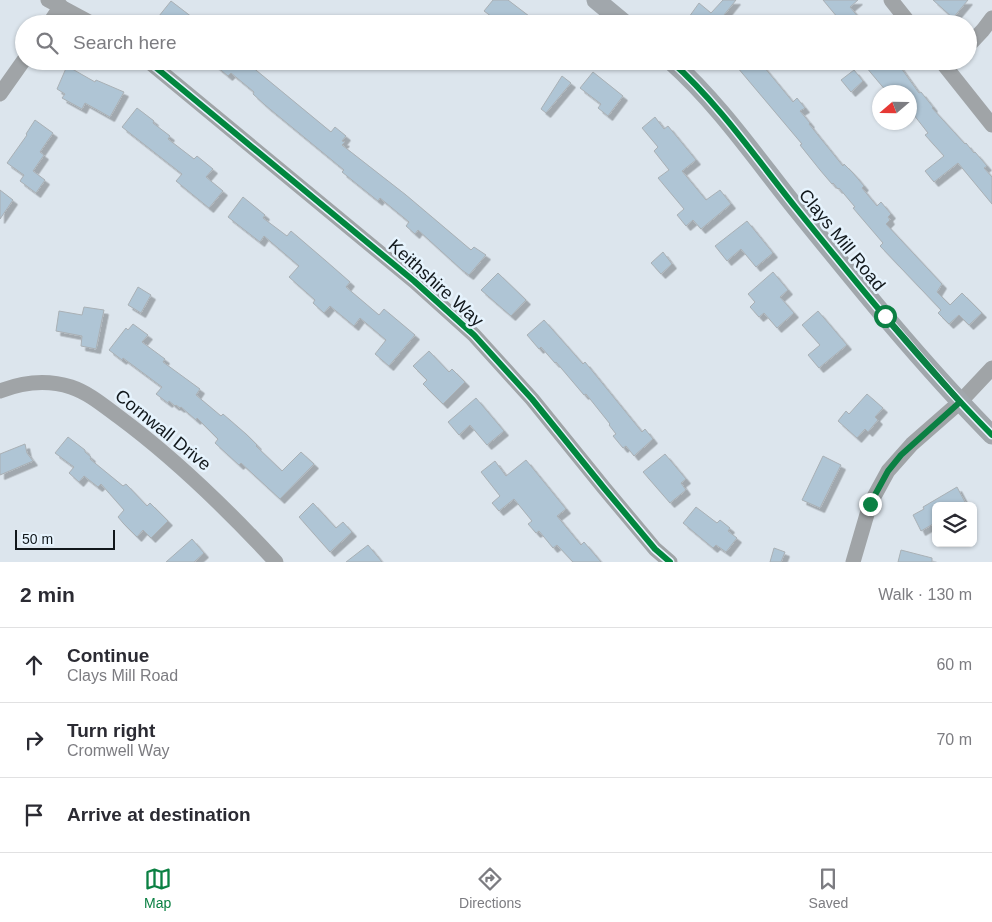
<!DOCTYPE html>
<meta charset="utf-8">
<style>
:root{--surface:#fff;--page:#f2f2f3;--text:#2b2b33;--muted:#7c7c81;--line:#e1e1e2;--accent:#0b8043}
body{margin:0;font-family:Helvetica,sans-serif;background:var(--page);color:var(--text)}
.controls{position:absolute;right:15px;bottom:15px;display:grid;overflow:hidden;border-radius:8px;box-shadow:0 1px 4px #0004}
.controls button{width:45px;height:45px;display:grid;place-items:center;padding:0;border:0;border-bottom:1px solid var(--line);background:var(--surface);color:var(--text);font:25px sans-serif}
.compass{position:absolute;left:872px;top:85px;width:45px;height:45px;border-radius:50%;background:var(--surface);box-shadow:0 1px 4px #0004;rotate:250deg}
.scale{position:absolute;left:15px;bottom:12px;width:100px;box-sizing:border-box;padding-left:5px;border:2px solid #11171b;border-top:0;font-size:14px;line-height:18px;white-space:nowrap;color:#11171b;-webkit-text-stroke:4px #e6f3fd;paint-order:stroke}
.stop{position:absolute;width:15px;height:15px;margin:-11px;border:4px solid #0b8043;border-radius:50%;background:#fff}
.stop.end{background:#0b8043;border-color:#fff;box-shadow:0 1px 5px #0008}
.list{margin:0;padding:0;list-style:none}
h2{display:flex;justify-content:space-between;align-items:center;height:65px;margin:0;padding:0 20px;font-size:21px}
h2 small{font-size:16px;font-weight:400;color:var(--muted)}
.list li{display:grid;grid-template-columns:32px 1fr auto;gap:15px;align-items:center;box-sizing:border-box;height:75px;padding:0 20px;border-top:1px solid var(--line)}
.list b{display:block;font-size:19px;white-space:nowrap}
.list p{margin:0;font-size:16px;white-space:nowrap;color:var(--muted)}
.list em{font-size:16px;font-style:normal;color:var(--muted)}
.icon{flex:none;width:28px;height:28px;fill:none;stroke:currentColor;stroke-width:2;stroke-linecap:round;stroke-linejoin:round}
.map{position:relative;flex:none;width:992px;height:562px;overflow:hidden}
.search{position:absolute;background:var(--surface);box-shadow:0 1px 4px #0004;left:15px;right:15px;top:15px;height:55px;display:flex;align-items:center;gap:12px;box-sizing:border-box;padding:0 18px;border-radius:28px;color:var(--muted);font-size:19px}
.sheet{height:290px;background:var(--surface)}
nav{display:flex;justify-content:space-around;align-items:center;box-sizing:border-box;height:70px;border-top:1px solid var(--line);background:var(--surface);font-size:14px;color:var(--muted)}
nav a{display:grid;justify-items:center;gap:2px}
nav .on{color:var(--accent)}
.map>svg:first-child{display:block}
.building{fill:#afc5d5;stroke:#a9b0b5;filter:url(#shadow)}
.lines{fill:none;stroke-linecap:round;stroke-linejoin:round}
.minor{stroke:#a0a4a7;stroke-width:15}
.major{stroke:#a1a7ac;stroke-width:19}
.cycleway-casing{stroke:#e6f3fd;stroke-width:9}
.cycleway{stroke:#00873e;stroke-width:6}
.route{stroke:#0b8043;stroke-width:6}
.labels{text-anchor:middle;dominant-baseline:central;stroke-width:5;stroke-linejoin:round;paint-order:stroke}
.street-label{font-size:18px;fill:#11171b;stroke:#e6f3fd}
</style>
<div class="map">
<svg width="992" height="562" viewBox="0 0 992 562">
<defs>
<filter id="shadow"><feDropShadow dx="4.5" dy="4.5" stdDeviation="0" flood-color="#0004"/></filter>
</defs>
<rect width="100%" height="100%" fill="#dce5ed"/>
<path class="building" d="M493 0H508L529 16 522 24H510L504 18 500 23 484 11Z
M723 0H736L720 20 724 24H684L699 3 711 13Z
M823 0H858L850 7 864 24H843Z
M933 0H968L953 18Z
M171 1 201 24H169L159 16Z
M210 61H255L251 66 331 132 335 127 346 136 342 141 345 142 342 145 406 195 471 250 474 247 486 255 469 275 462 270 418 230 415 234 406 226 409 222 380 198 378 201 342 172 344 170 265 105 253 94 254 92 231 73 228 76Z
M732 61H759L793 102 797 98 805 108 800 111 810 123 809 124 843 166 844 164 853 173 864 186 862 188 877 206 881 202 891 214 888 217 890 220 886 224 942 284 937 292 950 305 962 293 982 313 969 325 959 315 949 324 938 313 941 310 880 246 883 243 853 208 855 207 839 188 838 189 833 183 832 184 820 170 800 145 802 144Z
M873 61H896L919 93 921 92 933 107 932 108 965 144 966 143 974 153 975 152 987 166 984 168 992 177V204L958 163 934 182 925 171 944 156 925 135 928 133 910 110V92H887L866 67Z
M67 66 95 82 96 80 124 92 110 117 85 103 82 109 62 98 65 94 57 89Z
M854 70 863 81 851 92 841 80Z
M593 72 623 96 608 116 598 108 601 104 580 88Z
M562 76 571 83 546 113 541 109Z
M137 108 154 121 153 123 170 136 168 139 194 159 197 156 213 169 206 177 223 191 209 208 176 181 182 174 122 127Z
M655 117 664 129 668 126 696 160 682 171 706 200 720 190 731 204 701 229 693 220 686 226 677 215 684 209 658 178 669 170 654 151 658 147 642 128Z
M35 120 53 133 40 152 44 155 33 171 45 180 36 193 20 181 24 175 7 163 27 135 26 134Z
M0 190 13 200 0 219Z
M243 197 265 215 263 218 287 236 291 231 326 261 350 282 346 287 379 315 384 309 415 335 389 366 375 354 386 340 360 318 354 326 330 306 324 313 313 303 315 300 289 277 299 266 264 236 260 242 228 217Z
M747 221 773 253 756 267 741 249 727 261 715 246Z
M663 252 672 264 661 274 651 263Z
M773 272 788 290 780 297 794 313 777 328 764 313 759 317 750 307 755 302 748 294Z
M498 273 526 300 511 316 481 290Z
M138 287 151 295 141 313 128 305Z
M84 307 104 310 96 349 81 346 82 336 56 331 59 311 82 315Z
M818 311 847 345 819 368 808 355 820 345 802 325Z
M544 320 583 364 585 362 642 432 645 429 653 439 634 456 626 446 623 448 613 436 616 434 609 425 610 424 586 394 584 395 556 362 555 363 541 347 539 349 527 335Z
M133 324 148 335 142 342 165 359 163 362 200 389 196 395 221 416 223 414 246 434 257 445 256 446 282 471 301 452 314 464 280 499 241 463 239 465 215 443 218 439 197 418 196 420 181 407 180 408 176 405 175 406 169 401 168 403 156 394 162 387 123 358 122 360 109 350 126 328 128 330Z
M429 351 449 372 452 369 465 382 443 404 423 384 427 380 413 366Z
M867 394 883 408 875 417 878 420 868 432 865 429 857 438 838 421 846 411 849 414Z
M476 398 504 431 487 445 470 425 459 435 448 422Z
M68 437 85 450V452L91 457 90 459 123 486 126 484 147 506 150 503 168 521 151 538 143 530 137 537 123 523 118 517 124 510 101 484 98 487 84 476 79 482 69 473 74 467 55 453Z
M25 444 27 453 33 461 0 475V454Z
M665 454 686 479 681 483 686 490 670 503 643 472Z
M823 456 841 465 820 508 802 500Z
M526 460 566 509 557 516 581 545 584 542 601 562H573L557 545 553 548 539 531 536 533 528 524 532 521 514 499 499 511 492 503 500 496 481 472 495 461 506 476Z
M957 487 967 506H936V528L933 524 921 531 913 515 924 509 923 507Z
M313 503 336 528 343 522 352 532 330 552 299 517Z
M696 507 717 523 720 520 730 528 728 531 737 538 726 552 716 545 713 548 683 523Z
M192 539 204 553 194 562H166Z
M368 545 382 562H346Z
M774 548 785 552 781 562H770Z
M901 550 932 558V562H898Z"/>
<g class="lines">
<path class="minor" d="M48 0 93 24
M891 0 910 24
M49 24 61 6
M968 46 983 30 992 18
M148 61 414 281 474 335 532 399 604 488 655 549 670 562
M941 61 992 125
M0 94 24 60
M0 391C23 382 46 379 71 387 89 393 104 406 119 417 177 460 227 509 276 562
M853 562 870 504 888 471 912 444 960 402 992 368"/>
<path class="major" d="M596 0 625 24
M671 61C719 104 756 158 796 208 859 286 922 364 992 435"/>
<defs>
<path id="cycleway" d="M148 61 414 281 474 335 532 399 604 488 655 549 670 562
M671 61C719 104 756 158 796 208 859 286 922 364 992 435"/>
</defs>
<use href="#cycleway" class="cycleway-casing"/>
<use href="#cycleway" class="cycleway"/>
</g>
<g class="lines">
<path class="route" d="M870 504 888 471 901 455 960 402 885 316"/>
</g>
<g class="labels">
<g class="street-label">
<text transform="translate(842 240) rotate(51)">Clays Mill Road</text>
<text transform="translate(436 283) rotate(42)">Keithshire Way</text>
<text transform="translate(163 430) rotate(39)">Cornwall Drive</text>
</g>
</g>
</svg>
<div class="controls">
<button><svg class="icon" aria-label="layers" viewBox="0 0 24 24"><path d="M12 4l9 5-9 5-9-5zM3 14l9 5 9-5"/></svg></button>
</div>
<svg class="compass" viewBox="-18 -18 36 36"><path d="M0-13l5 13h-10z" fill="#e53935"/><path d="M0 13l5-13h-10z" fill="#7c7c81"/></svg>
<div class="scale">50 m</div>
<div class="stop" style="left:885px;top:316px"></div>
<div class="stop end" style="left:870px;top:504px"></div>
<div class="search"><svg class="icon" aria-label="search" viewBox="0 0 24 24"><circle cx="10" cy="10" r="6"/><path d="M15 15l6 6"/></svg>Search here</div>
</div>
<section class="sheet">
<h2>2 min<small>Walk · 130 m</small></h2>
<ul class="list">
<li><svg class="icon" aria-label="ahead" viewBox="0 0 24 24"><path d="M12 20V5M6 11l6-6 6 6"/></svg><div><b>Continue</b><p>Clays Mill Road</p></div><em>60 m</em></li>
<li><svg class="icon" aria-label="right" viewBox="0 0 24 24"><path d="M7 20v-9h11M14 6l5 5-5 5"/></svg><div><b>Turn right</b><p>Cromwell Way</p></div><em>70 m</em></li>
<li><svg class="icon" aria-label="arrive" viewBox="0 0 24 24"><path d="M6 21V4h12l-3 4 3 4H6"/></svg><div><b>Arrive at destination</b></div></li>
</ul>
</section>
<nav>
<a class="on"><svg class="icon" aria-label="map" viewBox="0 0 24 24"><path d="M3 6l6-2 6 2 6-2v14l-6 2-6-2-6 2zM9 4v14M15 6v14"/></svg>Map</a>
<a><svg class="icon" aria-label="directions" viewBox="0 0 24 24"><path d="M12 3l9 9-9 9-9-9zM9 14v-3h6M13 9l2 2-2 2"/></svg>Directions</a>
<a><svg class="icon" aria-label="saved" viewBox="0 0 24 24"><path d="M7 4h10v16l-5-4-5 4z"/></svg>Saved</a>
</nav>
